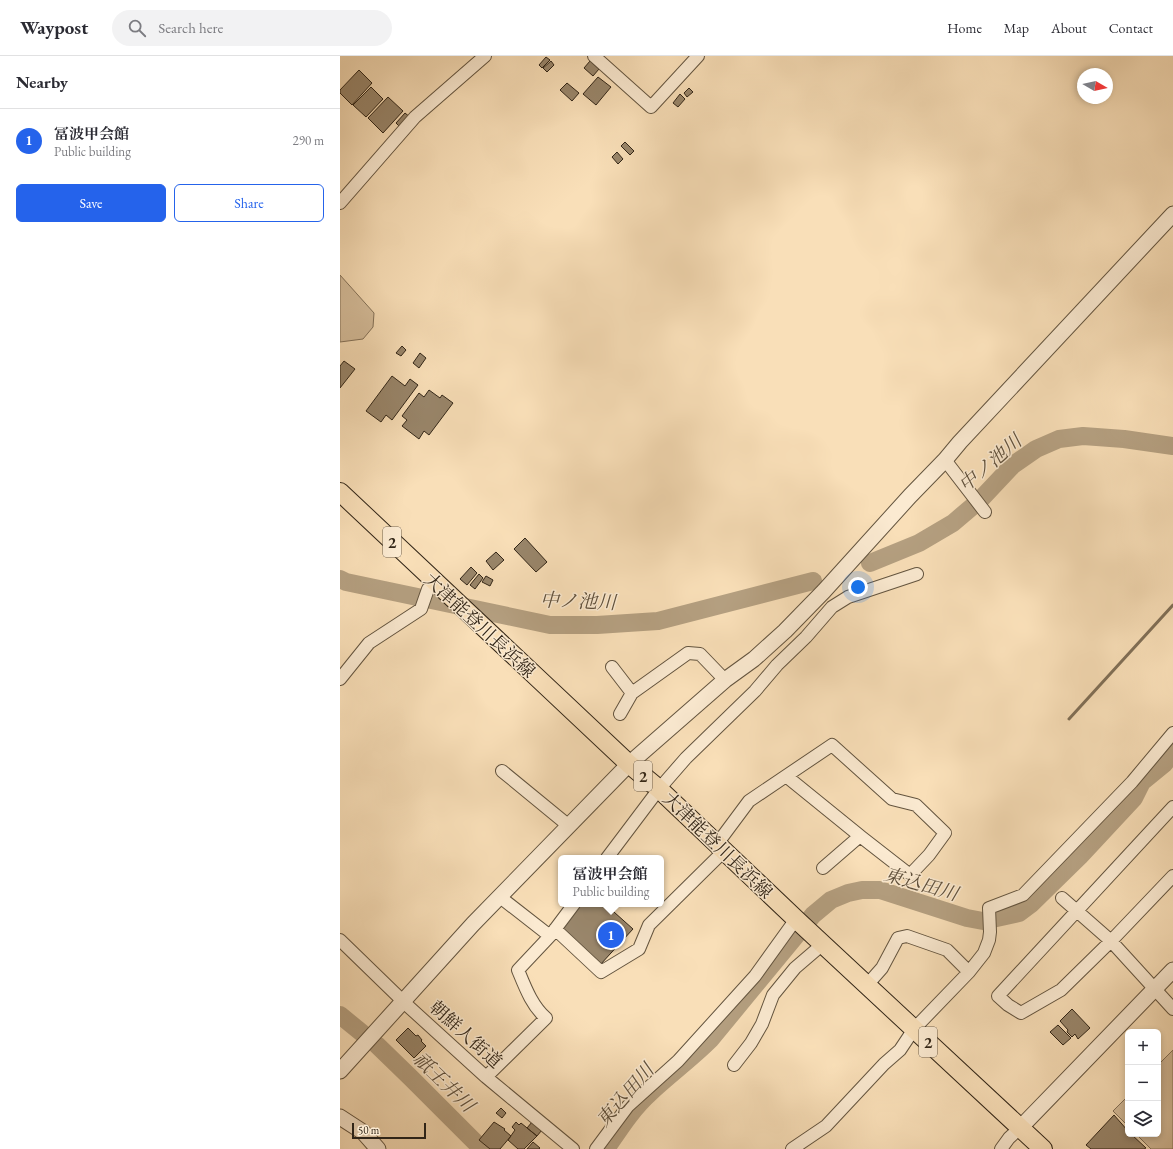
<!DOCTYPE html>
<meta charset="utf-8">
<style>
:root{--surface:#fff;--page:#f2f2f3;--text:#2b2b33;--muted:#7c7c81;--line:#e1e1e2;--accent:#2563eb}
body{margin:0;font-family:"EB Garamond","Noto Serif JP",serif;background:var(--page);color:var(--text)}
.controls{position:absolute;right:12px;bottom:12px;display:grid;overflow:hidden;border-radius:6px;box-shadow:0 2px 6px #0003}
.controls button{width:36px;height:36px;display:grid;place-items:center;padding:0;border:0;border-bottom:1px solid var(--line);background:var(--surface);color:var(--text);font:20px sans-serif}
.compass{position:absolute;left:737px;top:12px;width:36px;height:36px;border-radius:50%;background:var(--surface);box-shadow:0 2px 6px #0003;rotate:99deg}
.scale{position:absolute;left:12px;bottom:10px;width:74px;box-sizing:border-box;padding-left:4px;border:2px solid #312517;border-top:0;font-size:11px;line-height:14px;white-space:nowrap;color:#312517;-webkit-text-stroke:3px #fbead1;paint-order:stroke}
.you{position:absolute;left:518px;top:531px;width:14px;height:14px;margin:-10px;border:3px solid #fff;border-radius:50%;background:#1a73e8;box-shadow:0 0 0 6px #1a73e833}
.badge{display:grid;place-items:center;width:26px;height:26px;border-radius:50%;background:var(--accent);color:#fff;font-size:13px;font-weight:700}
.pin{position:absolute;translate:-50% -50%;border:2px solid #fff;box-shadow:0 1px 4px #0006}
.popup{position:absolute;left:218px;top:799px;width:106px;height:52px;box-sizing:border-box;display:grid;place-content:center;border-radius:6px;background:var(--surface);filter:drop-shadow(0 1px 3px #0005);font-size:13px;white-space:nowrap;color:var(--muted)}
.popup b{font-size:15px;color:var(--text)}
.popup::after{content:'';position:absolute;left:50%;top:100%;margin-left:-8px;border:8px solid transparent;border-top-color:var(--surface)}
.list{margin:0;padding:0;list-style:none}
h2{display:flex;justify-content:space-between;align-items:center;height:52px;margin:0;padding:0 16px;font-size:17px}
h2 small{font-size:13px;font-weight:400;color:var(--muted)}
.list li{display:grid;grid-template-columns:26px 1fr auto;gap:12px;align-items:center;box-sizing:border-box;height:64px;padding:0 16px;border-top:1px solid var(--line)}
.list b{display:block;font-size:15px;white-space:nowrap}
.list p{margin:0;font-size:13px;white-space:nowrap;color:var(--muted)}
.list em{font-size:13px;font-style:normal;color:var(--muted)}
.actions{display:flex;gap:8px;padding:12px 16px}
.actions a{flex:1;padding:9px 0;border:1px solid var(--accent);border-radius:6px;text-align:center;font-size:14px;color:var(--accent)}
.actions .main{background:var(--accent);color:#fff}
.icon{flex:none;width:22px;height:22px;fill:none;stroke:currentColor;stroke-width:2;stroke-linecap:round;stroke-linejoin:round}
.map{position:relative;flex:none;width:833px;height:1093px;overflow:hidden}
header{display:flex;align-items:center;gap:24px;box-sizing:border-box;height:56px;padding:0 20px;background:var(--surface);border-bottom:1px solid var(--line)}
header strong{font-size:19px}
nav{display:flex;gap:22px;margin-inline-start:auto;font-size:14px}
.search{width:280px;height:36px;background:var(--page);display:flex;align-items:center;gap:10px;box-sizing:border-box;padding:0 14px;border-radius:22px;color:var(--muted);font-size:15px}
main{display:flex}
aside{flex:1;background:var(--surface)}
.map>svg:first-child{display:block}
.green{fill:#d7bf9d;stroke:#84725a}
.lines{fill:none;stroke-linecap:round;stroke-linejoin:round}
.stream{stroke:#806f57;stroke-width:3}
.river{stroke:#b5a081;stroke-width:18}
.building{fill:#99866b;stroke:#312517}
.minor-casing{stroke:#63543f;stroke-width:14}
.tertiary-casing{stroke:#63543f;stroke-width:17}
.primary-casing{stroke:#312517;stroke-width:20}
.minor{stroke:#fbead1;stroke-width:12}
.tertiary{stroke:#fbead1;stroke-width:15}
.primary{stroke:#f9dfb8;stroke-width:18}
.labels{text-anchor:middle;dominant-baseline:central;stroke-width:3;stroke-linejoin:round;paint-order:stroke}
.shield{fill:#fbead1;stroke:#6e604f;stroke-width:1}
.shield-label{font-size:17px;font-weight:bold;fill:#312517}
.street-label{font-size:18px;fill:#312517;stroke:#fbead1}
.water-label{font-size:19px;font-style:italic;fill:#5f503c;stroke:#fbead1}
</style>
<header>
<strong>Waypost</strong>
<div class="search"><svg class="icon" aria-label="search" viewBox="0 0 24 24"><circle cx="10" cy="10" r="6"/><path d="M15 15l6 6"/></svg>Search here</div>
<nav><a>Home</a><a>Map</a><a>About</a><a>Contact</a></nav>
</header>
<main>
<aside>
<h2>Nearby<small></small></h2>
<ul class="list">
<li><span class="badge">1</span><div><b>冨波甲会館</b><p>Public building</p></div><em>290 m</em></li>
</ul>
<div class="actions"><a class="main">Save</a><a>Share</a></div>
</aside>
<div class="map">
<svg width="833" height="1093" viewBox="0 0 833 1093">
<rect width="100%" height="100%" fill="#f9dfb8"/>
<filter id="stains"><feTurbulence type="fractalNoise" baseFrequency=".005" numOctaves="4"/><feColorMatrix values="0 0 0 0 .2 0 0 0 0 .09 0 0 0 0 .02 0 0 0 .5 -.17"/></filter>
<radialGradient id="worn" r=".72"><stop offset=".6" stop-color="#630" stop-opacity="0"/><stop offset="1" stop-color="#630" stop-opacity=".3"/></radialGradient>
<path class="green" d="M0 219 34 257 33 271 23 283 0 286Z
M833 994V1093H811L796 1078H818V1009Z
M788 1040V1070L773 1055Z"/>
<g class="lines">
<path class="stream" d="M729 663 833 549"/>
<path class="river" d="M530 507 579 487 613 467 640 444 673 409 696 393 719 383 743 380 784 383 833 390
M0 523 6 526 210 569H257L318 565 473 525
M0 959 22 977
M37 989 71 1022 142 1093
M266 1093C279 1074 292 1053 310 1037 329 1019 351 1003 370 984L473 859 491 844 508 837 522 834H540L627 862 643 865 679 857 691 848 740 800 794 742 802 726 824 708 833 697"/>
</g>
<path class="building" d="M206 1 210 4 202 12 199 9Z
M211 5 214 9 207 16 203 12Z
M250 5 259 13 253 20 244 12Z
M19 14 32 27 12 49 0 37V34Z
M258 21 271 31 256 49 243 38Z
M227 27 239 37 232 45 220 34Z
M31 31 43 43 26 61 13 49Z
M349 32 353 36 347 41 344 37Z
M340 38 345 43 338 51 333 47Z
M48 41 63 55 43 77 28 62Z
M65 57 71 62 61 72 56 67Z
M285 86 294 95 290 99 281 90Z
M277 96 283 103 278 108 272 101Z
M62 290 66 294 61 300 56 297Z
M80 297 86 302 79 312 73 307Z
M4 305 15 313 0 332V310Z
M52 320 65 330 70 323 78 329 52 364 46 359 41 366 26 355Z
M89 334 100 342 102 339 113 347 89 379 84 375 79 383 62 370 67 364 62 360 79 337 84 341Z
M185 482 207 506 196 516 174 493Z
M156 496 164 504 153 514 146 505Z
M131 511 137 517 127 529 120 523Z
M139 518 143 522 135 533 130 529Z
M146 520 153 524 150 530 142 526Z
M245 848H265L293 873 260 909 221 874 237 851Z
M732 953 750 972 738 983 735 978 732 981 727 976 728 974 720 965Z
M718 969 731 982 723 989 710 976Z
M68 972 76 980 78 979 82 984 81 985 86 990 74 1002 56 984Z
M161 1052 166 1057 162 1062 156 1057Z
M774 1059 788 1075V1078H791L806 1092 804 1093H751L746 1089Z
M154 1066 165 1073 164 1074 171 1080 160 1093H150L139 1084Z
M176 1066 179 1069 181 1067 197 1080 184 1093H178L168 1084 175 1074 172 1071Z
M192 1066 202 1074 197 1080 187 1072Z
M193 1086 200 1092 199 1093H187Z"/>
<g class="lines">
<defs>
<path id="minor" d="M254 0 311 51 358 0
M0 147 75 61 145 0
M605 404 645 456
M272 611 292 637
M0 623 29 587 81 553 88 533 96 528
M280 658 292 637 348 597 360 598 385 624
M162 715 229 770
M446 720 492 689 552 743 576 749 605 777 589 799 570 819 520 780
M833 751 658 940 668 949 681 957 721 934 771 885 833 820
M377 788 409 745 446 720 520 780 483 812
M267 802 319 733 346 702 415 635 437 609 466 581 492 551 508 541 577 518
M160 841 210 880
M722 842 771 885 833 953
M215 873 261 916 299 893 309 869 384 795
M0 884 69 951 146 1021 233 1093
M527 929 542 912 558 882 567 880 607 894 629 916
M394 1009 411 987 422 968 433 939 455 912 483 888
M146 1021 206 962C192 950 185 931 178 914L210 880 234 848
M256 1093 288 1050 338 1005 415 920 456 863
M452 1093 486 1070 544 1008 560 994 574 973 629 916 644 897 649 884 650 876 649 852 683 839 792 726 833 677
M661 1093 669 1082 680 1072"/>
<path id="tertiary" d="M0 1015 133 868 289 708 385 624 414 603 445 575 484 535 570 440 605 404 620 386 833 158
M0 1061 23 1076 38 1093
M680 1072 833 914"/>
<path id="primary" d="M0 436 289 708 319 733 459 866 703 1093"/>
</defs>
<use href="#minor" class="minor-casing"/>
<use href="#tertiary" class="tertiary-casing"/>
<use href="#primary" class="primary-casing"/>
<use href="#minor" class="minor"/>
<use href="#tertiary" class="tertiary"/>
<use href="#primary" class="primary"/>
</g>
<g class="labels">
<g class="shield">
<rect x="43" y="471" width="18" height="30" rx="3"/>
<rect x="294" y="705" width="18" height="30" rx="3"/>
<rect x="579" y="971" width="18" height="30" rx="3"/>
</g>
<g class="shield-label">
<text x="52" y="486">2</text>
<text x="303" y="720">2</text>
<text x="588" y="986">2</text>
</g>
<g class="street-label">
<text transform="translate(140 569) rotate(43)">大津能登川長浜線</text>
<text transform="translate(378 789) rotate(44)">大津能登川長浜線</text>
<text transform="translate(126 978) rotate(42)">朝鮮人街道</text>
</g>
<g class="water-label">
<text transform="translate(650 407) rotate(-41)">中ノ池川</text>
<text transform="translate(238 545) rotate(2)">中ノ池川</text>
<text transform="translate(581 828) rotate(16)">東込田川</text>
<text transform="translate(104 1026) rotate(44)">祇王井川</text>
<text transform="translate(285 1039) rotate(-49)">東込田川</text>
</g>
</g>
<rect width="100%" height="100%" filter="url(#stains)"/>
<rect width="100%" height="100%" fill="url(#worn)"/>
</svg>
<div class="controls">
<button>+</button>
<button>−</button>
<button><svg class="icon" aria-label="layers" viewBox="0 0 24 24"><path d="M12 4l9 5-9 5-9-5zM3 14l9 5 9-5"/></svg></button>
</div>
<svg class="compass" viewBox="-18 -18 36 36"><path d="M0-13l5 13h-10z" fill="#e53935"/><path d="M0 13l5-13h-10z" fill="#7c7c81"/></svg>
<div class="scale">50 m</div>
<div class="you"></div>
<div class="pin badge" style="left:271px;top:879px">1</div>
<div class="popup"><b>冨波甲会館</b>Public building</div>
</div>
</main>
